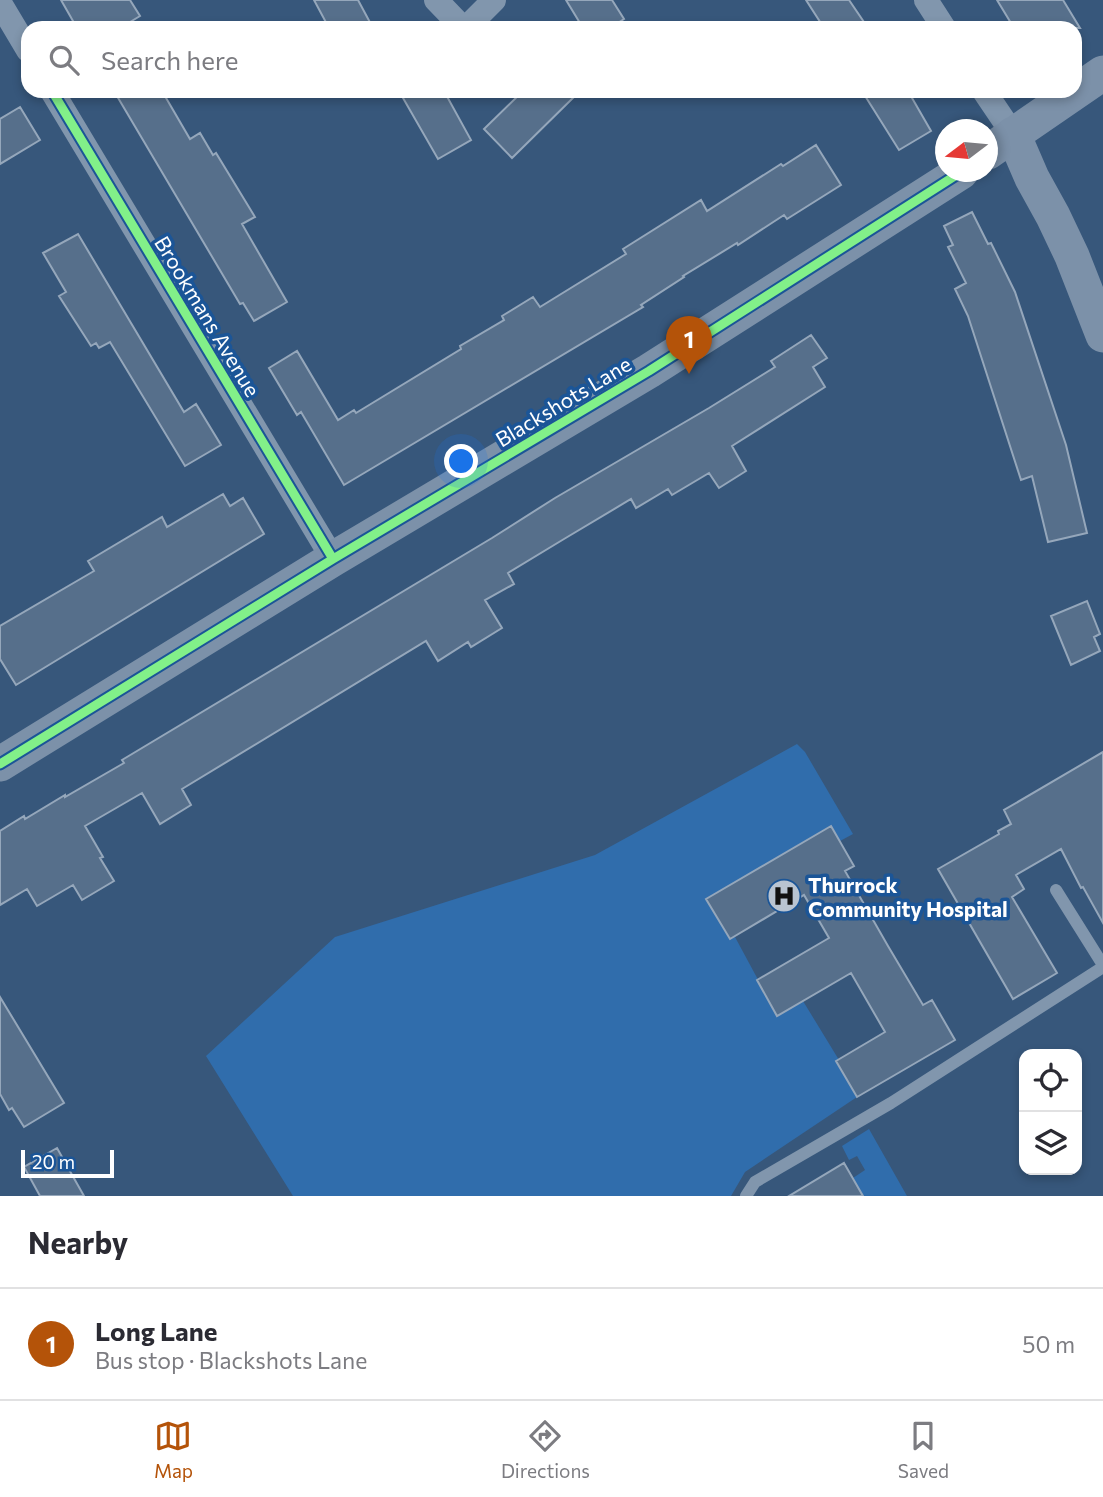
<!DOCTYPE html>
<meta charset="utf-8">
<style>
:root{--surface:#fff;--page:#f7f7f7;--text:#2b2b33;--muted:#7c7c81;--line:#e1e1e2;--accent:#b45309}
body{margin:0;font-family:Commissioner,sans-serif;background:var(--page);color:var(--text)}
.controls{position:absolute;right:21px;bottom:21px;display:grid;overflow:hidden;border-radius:14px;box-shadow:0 4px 10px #0003}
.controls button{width:63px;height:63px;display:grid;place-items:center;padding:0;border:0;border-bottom:2px solid var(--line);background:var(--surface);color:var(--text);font:35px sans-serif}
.compass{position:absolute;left:935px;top:119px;width:63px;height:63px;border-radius:50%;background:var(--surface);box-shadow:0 4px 10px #0003;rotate:254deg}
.scale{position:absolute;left:21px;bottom:18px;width:93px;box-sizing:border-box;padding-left:7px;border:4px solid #fff;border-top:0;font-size:19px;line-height:24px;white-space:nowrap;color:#fff;-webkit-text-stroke:5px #1b5597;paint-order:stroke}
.you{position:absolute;left:462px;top:462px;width:24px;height:24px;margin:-18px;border:5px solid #fff;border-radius:50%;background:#1a73e8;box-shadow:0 0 0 10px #1a73e833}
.badge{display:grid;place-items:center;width:46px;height:46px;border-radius:50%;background:var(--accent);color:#fff;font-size:23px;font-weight:700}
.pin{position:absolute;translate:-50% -58px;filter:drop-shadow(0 2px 4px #0008)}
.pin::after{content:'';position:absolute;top:37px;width:24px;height:21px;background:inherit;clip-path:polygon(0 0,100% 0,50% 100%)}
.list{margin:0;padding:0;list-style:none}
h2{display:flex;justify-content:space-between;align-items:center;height:91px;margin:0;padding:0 28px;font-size:30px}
h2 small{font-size:23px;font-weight:400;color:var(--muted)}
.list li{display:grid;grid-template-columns:46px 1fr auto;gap:21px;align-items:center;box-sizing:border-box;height:112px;padding:0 28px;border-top:2px solid var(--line)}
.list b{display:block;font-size:26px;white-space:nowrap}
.list p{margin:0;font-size:23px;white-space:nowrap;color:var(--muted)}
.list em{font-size:23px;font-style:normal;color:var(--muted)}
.icon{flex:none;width:38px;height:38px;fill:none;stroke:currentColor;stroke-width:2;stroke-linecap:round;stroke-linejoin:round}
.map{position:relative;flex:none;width:1103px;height:1196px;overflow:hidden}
.search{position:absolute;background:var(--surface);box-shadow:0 4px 10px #0003;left:21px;right:21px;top:21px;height:77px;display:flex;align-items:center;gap:18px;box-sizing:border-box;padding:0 24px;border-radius:21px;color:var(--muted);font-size:26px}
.sheet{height:203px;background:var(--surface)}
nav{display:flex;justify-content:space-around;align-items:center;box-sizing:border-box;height:98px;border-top:2px solid var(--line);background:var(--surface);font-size:19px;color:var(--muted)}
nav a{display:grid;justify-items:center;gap:4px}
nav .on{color:var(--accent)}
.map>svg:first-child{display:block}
.green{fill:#306dac}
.building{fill:#566f8b;stroke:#95a7bb;stroke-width:2}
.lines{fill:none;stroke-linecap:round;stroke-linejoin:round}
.lane{stroke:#8196ad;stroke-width:12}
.street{stroke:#8196ad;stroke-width:24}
.secondary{stroke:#7c91a9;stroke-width:35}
.cycleway-casing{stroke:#1b5597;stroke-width:13}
.cycleway{stroke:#82f089;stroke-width:9}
.labels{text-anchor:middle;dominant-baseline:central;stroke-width:7;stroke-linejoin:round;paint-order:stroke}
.street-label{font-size:21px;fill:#fff;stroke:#1b5597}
.poi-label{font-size:21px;font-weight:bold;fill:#fff;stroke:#1b5597;text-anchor:start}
</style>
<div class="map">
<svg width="1103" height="1196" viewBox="0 0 1103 1196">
<rect width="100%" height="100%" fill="#37577b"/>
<path class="green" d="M797 744 805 752 853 834 840 841 830 826 706 899 730 939 735 937 777 1015 803 1001 839 1060 836 1062 857 1097 745 1172 731 1196H293L206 1056 335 937 595 855Z
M869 1129 907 1196H863L853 1178 865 1170 857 1156 849 1160 842 1146Z"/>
<path class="building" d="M61 0H130L140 16 120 28H77Z
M314 0H358L373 28H329Z
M566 0H612L624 19 610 28H583Z
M806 0H849L868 28H824Z
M997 0H1063L1080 28H1014Z
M114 91H162L190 139 200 133 213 155 216 153 255 217 242 224 287 302 254 321 243 303 240 304Z
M399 91H444L471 140 438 159Z
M523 91H580L512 158 484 129Z
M862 91H908L931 131 899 150Z
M20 107 40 140 0 164V119Z
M816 145 841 185 787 219 784 215 738 245 737 243 683 276 684 277 641 305 643 307 344 485 301 412 297 415 269 368 297 351 338 420 354 410 356 413 461 349 460 346 504 320 502 316 533 297 540 307 626 254 623 249 701 200 707 211 781 164 783 166Z
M972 212 988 244 991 243 1015 292 1066 445 1087 533 1048 542 1032 476 1021 480 968 316 955 289 966 283 948 247 953 245 944 226Z
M78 234 184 412 196 404 221 445 185 466 110 342 99 348 96 343 91 346 59 296 66 292 43 253Z
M811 335 827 358 813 367 825 387 732 446 746 471 719 488 709 473 672 495 668 489 636 508 631 499 564 539 508 573 514 584 485 600 502 628 471 647 468 642 438 661 426 641 182 789 191 805 160 824 142 793 85 826 103 857 100 858 114 881 82 900 73 885 37 906 27 889 0 905V831L24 816 25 819 65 795V797L124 763 122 760 492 538 555 498 709 408 775 367 771 361Z
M223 494 230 506 243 498 264 534 16 685 0 659V626L94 571 88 561 162 517 167 527Z
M1087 601 1100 634 1094 637 1100 651 1071 665 1051 616Z
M1103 752V923L1083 887 1081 888 1061 849 1016 875 1024 889 1012 897 1057 973 1013 999 938 869 999 834 998 831 1011 824 1004 810Z
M831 826 854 866 845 871 888 946 923 1005 932 1000 955 1040 857 1097 836 1061 885 1032 851 973 777 1016 757 980 829 938 804 895 730 939 706 899Z
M0 997 64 1103 24 1127 12 1108 9 1110 0 1094Z
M57 1148 71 1173 84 1196H40L24 1167Z
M844 1163 863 1196H789Z"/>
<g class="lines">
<path class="lane" d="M1056 890 1103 965
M746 1196 755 1182 891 1103 1103 967"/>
<path class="street" d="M436 0 463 28
M926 0 944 28
M0 3 28 50
M466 28 494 0
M52 91 333 559
M984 91 1013 134"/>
<path class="secondary" d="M1013 134 1032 178 1053 216 1072 256 1103 335
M988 152 1103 73
M0 764 333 559 649 371 961 172"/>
<defs>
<path id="cycleway" d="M52 91 333 559
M0 764 333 559 649 371 961 172"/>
</defs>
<use href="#cycleway" class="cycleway-casing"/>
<use href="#cycleway" class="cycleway"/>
</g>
<defs>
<symbol id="hospital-disc" viewBox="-11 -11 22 22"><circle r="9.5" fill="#b9c4d1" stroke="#1b5597"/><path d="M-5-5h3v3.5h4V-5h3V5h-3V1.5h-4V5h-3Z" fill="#111"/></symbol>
</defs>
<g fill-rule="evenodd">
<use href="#hospital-disc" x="765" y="877" width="38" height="38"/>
</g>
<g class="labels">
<g class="street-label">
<text transform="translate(208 316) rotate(59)">Brookmans Avenue</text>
<text transform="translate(563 401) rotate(-31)">Blackshots Lane</text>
</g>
<g class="poi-label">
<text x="808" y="884">Thurrock<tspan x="808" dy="24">Community Hospital</tspan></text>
</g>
</g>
</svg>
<div class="controls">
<button><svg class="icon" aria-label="locate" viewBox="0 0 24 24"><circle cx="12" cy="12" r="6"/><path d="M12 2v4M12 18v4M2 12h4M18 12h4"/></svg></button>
<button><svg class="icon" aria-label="layers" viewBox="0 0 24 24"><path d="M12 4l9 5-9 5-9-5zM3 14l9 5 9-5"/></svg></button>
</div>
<svg class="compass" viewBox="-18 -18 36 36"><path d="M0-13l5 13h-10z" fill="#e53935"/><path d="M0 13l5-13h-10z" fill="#7c7c81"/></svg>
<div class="scale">20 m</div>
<div class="you"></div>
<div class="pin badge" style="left:689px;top:374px">1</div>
<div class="search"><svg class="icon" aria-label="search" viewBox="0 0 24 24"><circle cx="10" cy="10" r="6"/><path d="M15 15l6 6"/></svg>Search here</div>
</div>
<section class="sheet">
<h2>Nearby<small></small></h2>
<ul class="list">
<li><span class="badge">1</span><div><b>Long Lane</b><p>Bus stop · Blackshots Lane</p></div><em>50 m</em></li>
</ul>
</section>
<nav>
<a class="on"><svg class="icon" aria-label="map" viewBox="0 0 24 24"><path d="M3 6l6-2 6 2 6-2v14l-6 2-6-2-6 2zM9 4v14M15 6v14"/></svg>Map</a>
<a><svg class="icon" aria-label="directions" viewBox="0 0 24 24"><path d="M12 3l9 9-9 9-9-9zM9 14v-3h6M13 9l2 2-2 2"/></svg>Directions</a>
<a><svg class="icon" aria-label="saved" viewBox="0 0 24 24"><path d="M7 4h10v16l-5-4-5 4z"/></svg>Saved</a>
</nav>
